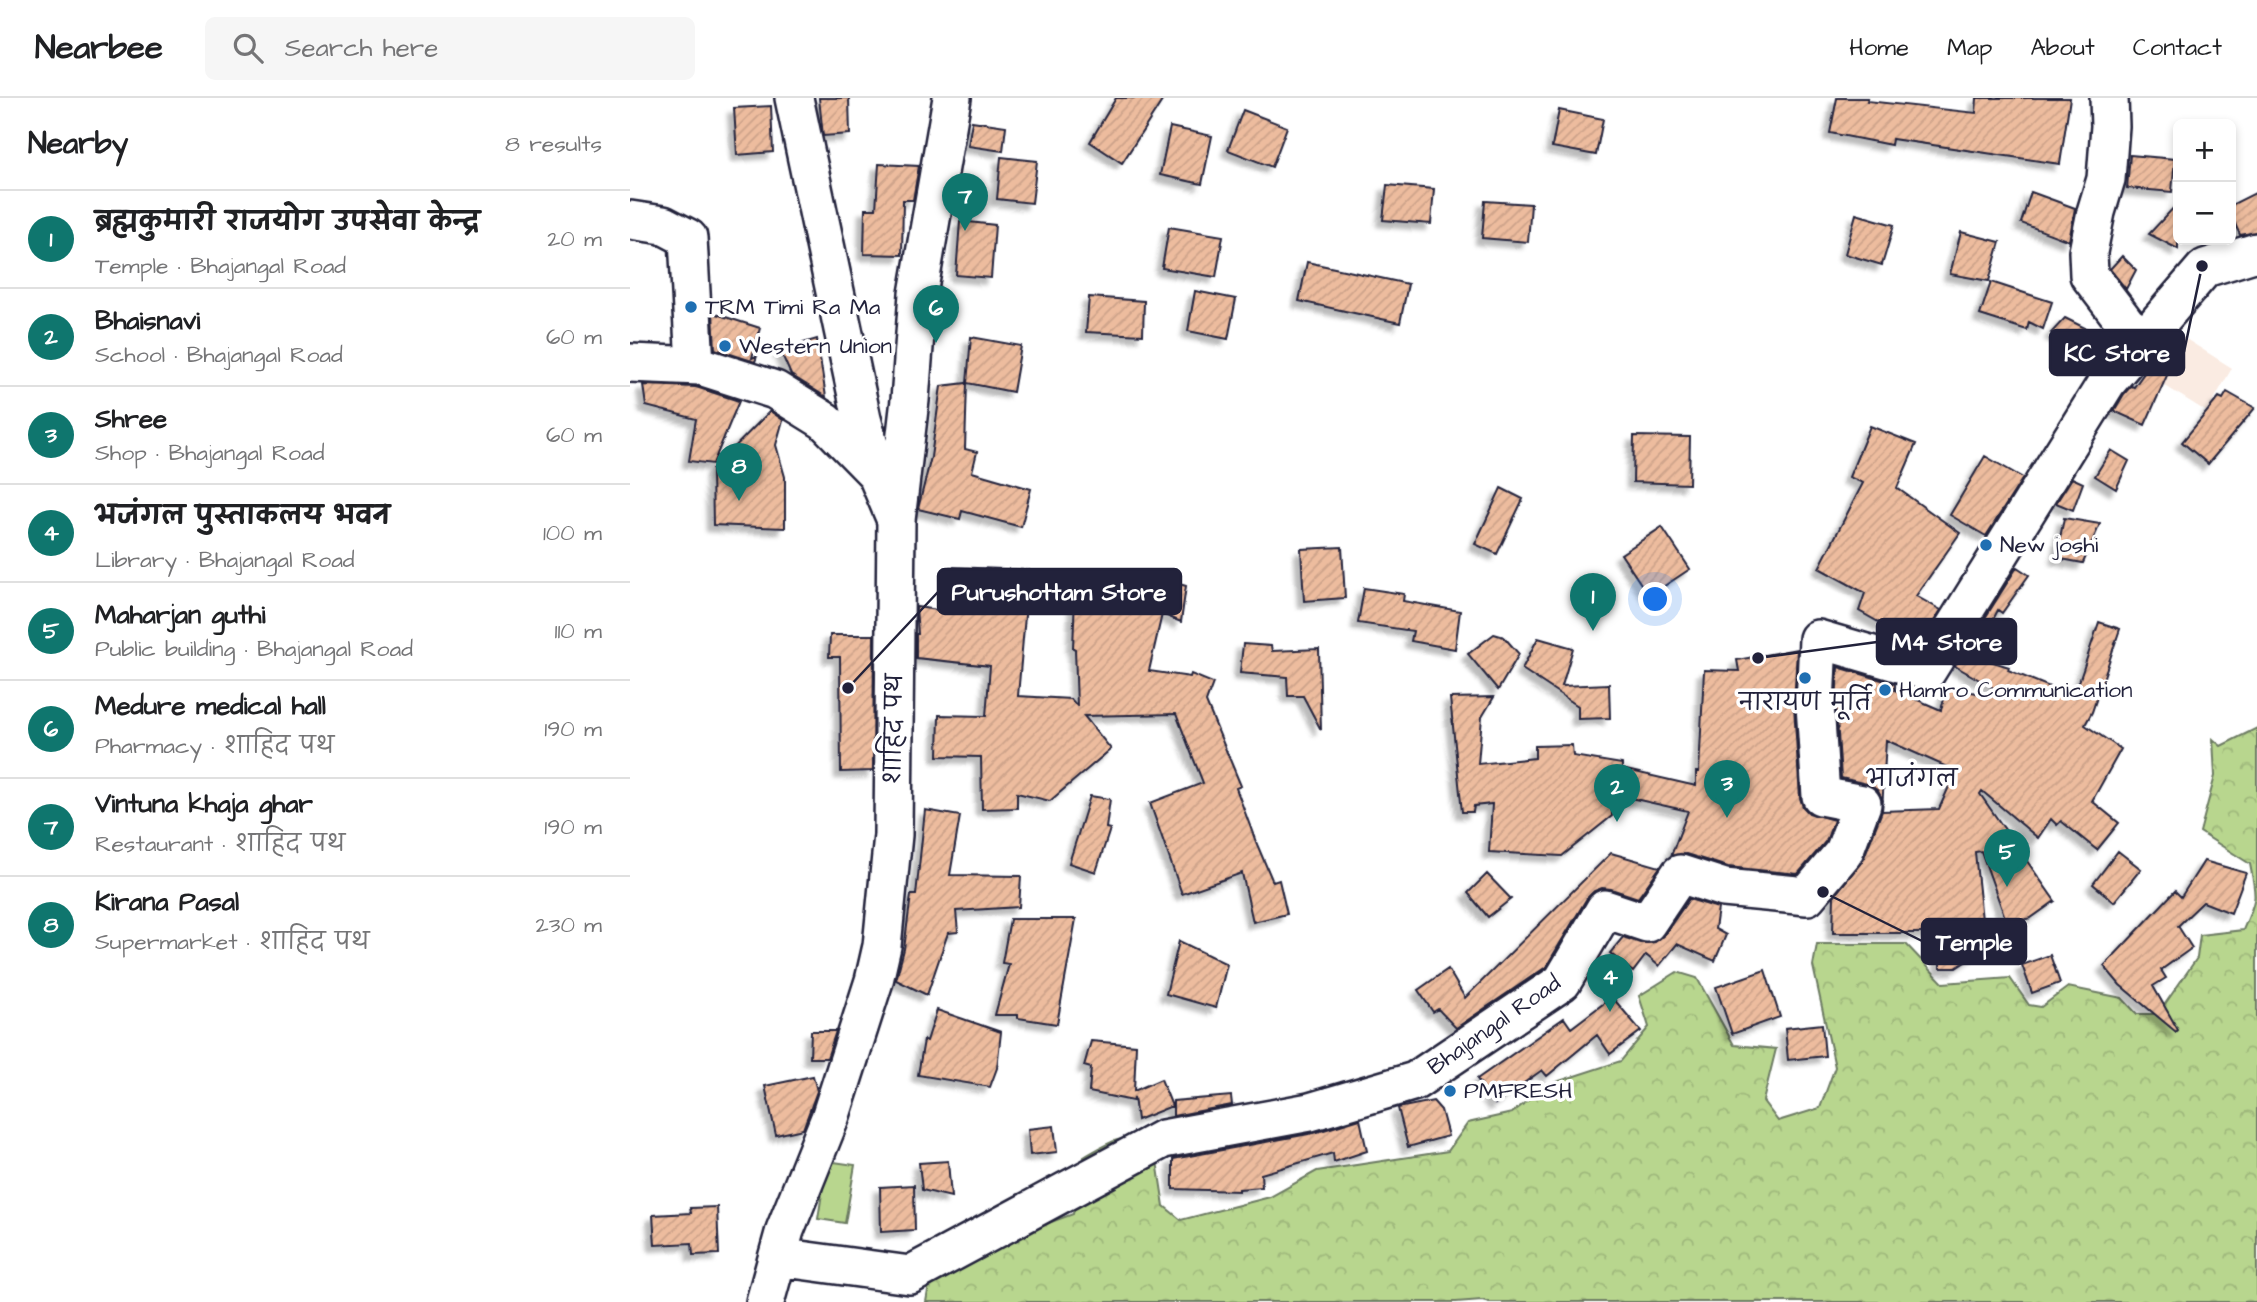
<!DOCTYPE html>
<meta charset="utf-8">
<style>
:root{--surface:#fff;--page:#f6f6f6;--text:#202124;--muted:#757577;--line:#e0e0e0;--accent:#0f766e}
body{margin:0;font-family:"Architects Daughter","Playpen Sans Deva",sans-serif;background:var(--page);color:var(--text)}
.controls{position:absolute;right:21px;top:21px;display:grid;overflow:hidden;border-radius:10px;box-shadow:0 4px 10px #0003}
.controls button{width:63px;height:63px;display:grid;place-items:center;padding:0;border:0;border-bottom:2px solid var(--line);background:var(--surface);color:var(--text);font:35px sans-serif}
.you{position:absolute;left:1026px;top:502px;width:24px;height:24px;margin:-18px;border:5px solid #fff;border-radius:50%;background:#1a73e8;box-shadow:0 0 0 10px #1a73e833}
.badge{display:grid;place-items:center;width:46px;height:46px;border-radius:50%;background:var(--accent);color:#fff;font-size:23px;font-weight:700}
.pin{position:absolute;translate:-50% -58px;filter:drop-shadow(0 2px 4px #0008)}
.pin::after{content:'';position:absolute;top:37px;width:24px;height:21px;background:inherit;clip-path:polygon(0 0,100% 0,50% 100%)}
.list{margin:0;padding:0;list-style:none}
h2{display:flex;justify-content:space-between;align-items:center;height:91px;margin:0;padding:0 28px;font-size:30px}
h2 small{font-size:23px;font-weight:400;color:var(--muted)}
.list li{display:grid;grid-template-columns:46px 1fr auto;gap:21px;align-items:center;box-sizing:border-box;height:98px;padding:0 28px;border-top:2px solid var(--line)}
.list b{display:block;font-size:26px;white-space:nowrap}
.list p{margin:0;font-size:23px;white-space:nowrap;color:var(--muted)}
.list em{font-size:23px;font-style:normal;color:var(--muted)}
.icon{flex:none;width:38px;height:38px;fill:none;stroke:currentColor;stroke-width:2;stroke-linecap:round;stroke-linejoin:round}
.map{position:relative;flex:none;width:1627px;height:1204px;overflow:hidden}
header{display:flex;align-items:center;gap:42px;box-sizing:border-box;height:98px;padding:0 35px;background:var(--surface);border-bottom:2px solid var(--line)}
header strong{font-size:33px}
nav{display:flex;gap:38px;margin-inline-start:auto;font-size:24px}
.search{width:490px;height:63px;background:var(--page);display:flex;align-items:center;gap:18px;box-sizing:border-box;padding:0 24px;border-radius:10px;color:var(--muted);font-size:26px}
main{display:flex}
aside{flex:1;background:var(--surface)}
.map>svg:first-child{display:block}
.built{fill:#faebe2}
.forest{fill:url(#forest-crowns);stroke:#6d7c64;stroke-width:2}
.pitch{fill:#b8d68e;stroke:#6d7c64;stroke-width:2}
.building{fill:url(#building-hatch);stroke:#22223b;stroke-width:2;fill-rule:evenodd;filter:url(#shadow)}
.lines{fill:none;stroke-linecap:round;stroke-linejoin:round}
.minor-casing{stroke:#22223b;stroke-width:42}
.minor{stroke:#fff;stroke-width:37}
.poi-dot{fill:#1f6fb2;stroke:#fff;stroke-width:2.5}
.labels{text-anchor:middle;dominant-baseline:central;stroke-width:7;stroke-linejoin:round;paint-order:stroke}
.poi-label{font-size:23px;fill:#22223b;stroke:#fff;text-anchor:start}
.street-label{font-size:23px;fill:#22223b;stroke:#fff}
.neighbourhood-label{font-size:24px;fill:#22223b;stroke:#fff}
.leader{fill:none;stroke:#22223b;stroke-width:2.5}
.callout-dot{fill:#22223b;stroke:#fff;stroke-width:2.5}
.callout{fill:#22223b;stroke:#22223b;stroke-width:2.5}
.callout-label{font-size:24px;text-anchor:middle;font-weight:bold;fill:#fff}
</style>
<header>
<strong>Nearbee</strong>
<div class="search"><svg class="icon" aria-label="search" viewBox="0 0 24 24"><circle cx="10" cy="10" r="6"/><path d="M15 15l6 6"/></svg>Search here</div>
<nav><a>Home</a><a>Map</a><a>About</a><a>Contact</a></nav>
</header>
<main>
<aside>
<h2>Nearby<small>8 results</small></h2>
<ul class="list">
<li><span class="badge">1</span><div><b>ब्रह्मकुमारी राजयोग उपसेवा केन्द्र</b><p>Temple · Bhajangal Road</p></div><em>20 m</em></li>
<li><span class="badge">2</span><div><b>Bhaisnavi</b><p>School · Bhajangal Road</p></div><em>60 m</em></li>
<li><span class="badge">3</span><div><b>Shree</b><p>Shop · Bhajangal Road</p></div><em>60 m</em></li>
<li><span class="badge">4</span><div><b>भजंगल पुस्ताकलय भवन</b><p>Library · Bhajangal Road</p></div><em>100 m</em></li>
<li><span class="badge">5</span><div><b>Maharjan guthi</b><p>Public building · Bhajangal Road</p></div><em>110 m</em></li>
<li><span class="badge">6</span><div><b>Medure medical hall</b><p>Pharmacy · शाहिद पथ</p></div><em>190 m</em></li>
<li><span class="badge">7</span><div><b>Vintuna khaja ghar</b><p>Restaurant · शाहिद पथ</p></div><em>190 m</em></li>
<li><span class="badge">8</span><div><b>Kirana Pasal</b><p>Supermarket · शाहिद पथ</p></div><em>230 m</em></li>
</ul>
</aside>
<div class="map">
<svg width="1627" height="1204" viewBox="0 0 1627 1204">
<defs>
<pattern id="forest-crowns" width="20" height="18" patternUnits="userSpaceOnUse" patternTransform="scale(1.75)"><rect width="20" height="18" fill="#b8d68e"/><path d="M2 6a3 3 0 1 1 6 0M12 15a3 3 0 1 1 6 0" fill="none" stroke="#9eb77b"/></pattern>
<pattern id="building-hatch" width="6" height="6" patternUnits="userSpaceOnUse" patternTransform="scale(1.75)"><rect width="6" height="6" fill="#edbc9e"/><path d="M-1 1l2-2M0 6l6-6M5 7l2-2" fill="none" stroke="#cba189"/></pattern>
<filter id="shadow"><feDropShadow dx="-6" dy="6" stdDeviation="2" flood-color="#0004"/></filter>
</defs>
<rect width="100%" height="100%" fill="#fff"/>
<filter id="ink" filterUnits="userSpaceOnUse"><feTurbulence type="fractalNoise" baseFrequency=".0143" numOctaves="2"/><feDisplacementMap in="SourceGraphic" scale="14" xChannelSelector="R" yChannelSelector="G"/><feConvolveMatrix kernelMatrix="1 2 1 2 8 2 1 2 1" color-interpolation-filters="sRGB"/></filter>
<g filter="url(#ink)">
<path class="built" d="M1540 231 1602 270 1577 314 1513 274Z"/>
<path class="forest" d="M1627 630V1204H859L852 1202 826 1204H296L299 1187 370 1143 443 1116 454 1059C482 1043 486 1038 519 1041L525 1050 534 1108 551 1122 640 1099 687 1073 818 1053 838 1025 882 1015 917 987 991 963 1019 929 1009 898 1047 874 1067 880 1104 947 1146 951 1133 1003 1148 1023 1190 1010 1205 969 1183 868 1187 846H1276L1313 885 1380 880 1399 907 1411 909 1438 889 1492 900 1507 916H1528L1567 860 1570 837 1613 832C1627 800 1627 801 1620 766L1570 734 1585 678 1583 641 1591 648Z"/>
<path class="pitch" d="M197 1063 225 1067 215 1125 188 1121Z"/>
<path class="building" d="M189 0H219L220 36 193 38Z
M486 0H534L492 65 460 44Z
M1207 0H1238L1237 3 1346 15 1347 0H1440L1430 66 1262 41 1261 47 1200 35Z
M141 8 143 54 107 57 104 10Z
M613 12 657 29 642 69 598 52Z
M929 12 973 21 966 57 922 49Z
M342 23 376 28 373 53 338 48Z
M540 29 582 38 572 86 530 77Z
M1500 57 1545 61 1542 94 1497 90Z
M371 59 407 63 402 105 367 101Z
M249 66 289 68 283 102H273L272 157 234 156 235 111H246Z
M757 87 804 91 801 126 753 122Z
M1401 94 1445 110 1439 143 1391 125Z
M1627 94V134L1610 137 1601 117V107Z
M855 103 901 106 898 144 852 140Z
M1548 105V151L1519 136Z
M1226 116 1264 127 1252 167 1215 156Z
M330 123 365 127 361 180 326 177Z
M539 129 593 138 586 179 532 170Z
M1331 134 1370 144 1359 183 1320 176Z
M1492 158 1506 172 1496 191 1480 171Z
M677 164 778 186 770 225 669 203Z
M1361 184 1422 204 1413 231 1399 224 1397 232 1350 217Z
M565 193 606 201 598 241 558 233Z
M459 199 514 203 513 237 456 234Z
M83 215 130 230 122 260 127 258 125 264 85 251Z
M1435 220 1471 238 1462 257 1421 235Z
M341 239 391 248 383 294 337 285Z
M187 241 196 299 161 277 150 252Z
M1522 264 1539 273 1515 327 1484 313 1494 296 1501 288 1504 289Z
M337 285 335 351 347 354 342 374 401 391 391 429 332 413 330 421 288 411 301 359 311 288Z
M13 287 66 289 109 303 83 366 59 363 66 321 16 308Z
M1597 294 1625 310 1578 366 1552 344 1589 299 1593 301Z
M140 313 153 322 146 347 155 379V430L83 427 82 372Z
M1240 328 1286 346 1267 390 1330 435 1286 498 1311 512 1289 547 1229 513 1235 495 1189 470 1233 385 1219 379Z
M1004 338 1060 339 1059 386 1003 384Z
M1481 352 1499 363 1486 391 1465 378Z
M1355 358 1393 380 1356 438 1320 417Z
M1442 380 1453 385 1443 412 1426 405Z
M871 390 893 401 867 456 845 446Z
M1434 420 1470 426 1453 465 1426 460Z
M1032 429 1060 471 1019 498 991 456Z
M712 449 715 500 674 503 671 451Z
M320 469 399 472 388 598 441 601 447 608 445 551 443 550 446 473 530 476V480L556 488 551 524 532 516 519 573 560 579 561 576 583 585 576 604 611 688 606 690 626 744 643 784 649 782 657 816 623 824 612 775 552 796 520 705 573 685 546 616 454 618 481 651 420 703 387 695V710L352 711 351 659 308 658 309 617 356 618 360 568 286 560V536H288L286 509 316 513Z
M1387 469 1399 477 1372 515 1368 512 1344 558 1379 569 1378 572 1444 599 1469 524 1490 531 1462 614 1455 627 1491 651 1462 703 1489 725 1467 752 1431 723 1427 727 1421 721 1408 740 1352 693 1350 696 1425 803 1401 820 1377 825 1351 753 1345 754 1355 851 1326 870H1310V835H1203L1204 798 1233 762 1252 713 1253 702 1247 692 1237 686 1211 680 1206 607 1208 569 1265 586V592L1311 612 1317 590 1383 601 1325 568ZM1256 642 1326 673 1309 711 1252 713Z
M734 490 774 496 773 503 830 513 825 551 781 543 783 533 728 525Z
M864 536 874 539 889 556 868 592 838 556Z
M200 537H244L243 673 211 674 210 559H199Z
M908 540 943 550 932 588 979 586 980 620 948 621V608L892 571Z
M613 546 641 548 642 553 689 551 691 632 673 598H658L657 579 610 575Z
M1167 551 1164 608 1170 700 1173 709 1179 715 1204 722 1196 743 1168 776 1098 769 1056 756 1041 758 1058 713 987 697 986 705 982 704V718L932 758 859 754 862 706 844 708 843 714H832L820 600 864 599 852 619 848 666 905 660V648L942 647 943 658 992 666V671L1066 688V674H1069L1074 572 1109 573 1107 562Z
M460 698 480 701 476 730 480 731 466 774 439 765Z
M295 712 330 718 320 777 391 778 389 809 326 813 328 834 318 835 297 897 266 882 274 851 281 797H286Z
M1488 753 1511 771 1484 804 1463 786Z
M981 755 1030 769 1008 800 981 791 972 790 964 793 957 800 916 869 826 930 808 911 803 914 788 892 818 871 835 900Z
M1574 763 1616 775 1601 815 1573 804 1548 828 1562 850 1531 872 1536 880 1523 888 1548 932 1546 934 1490 887 1474 868 1545 793 1551 799Z
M857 776 881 801 858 819 838 795Z
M1059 801 1088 810 1085 831 1096 837 1085 863 1047 846 1029 868 1016 857 1003 874 980 855 993 839 1010 845 1025 844 1034 837Z
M380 821H446L427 926 388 920V917H365L379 866 372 865Z
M549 843 597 866 586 910 536 896Z
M1420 857 1430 885 1402 895 1392 867Z
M1135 872 1150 919 1102 936 1086 889Z
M982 899 1011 933 980 956 967 937 917 978 912 972 865 1006 847 981 934 920 941 930Z
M307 912 371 934 367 970 360 989 288 977 294 942 297 943Z
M1192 926 1195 958 1158 962 1155 930Z
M181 933H206L197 960H180Z
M461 943 506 947 504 993 531 981 542 1008 507 1022 504 999 503 1003 459 994 461 970 454 968Z
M183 978 187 993 173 1031 146 1037 135 988Z
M601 998 602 1007 543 1018V1003Z
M803 1003 811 1012 818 1038 778 1049 768 1010Z
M730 1021 737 1053 704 1064 703 1055 631 1076 632 1089 609 1091V1093L543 1091V1061L684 1035Z
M424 1028 427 1054 400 1057 398 1031Z
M318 1063 321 1099 292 1092 289 1065Z
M284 1087 285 1132 251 1134 250 1089Z
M87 1109 89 1156 63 1157 62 1145 25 1147 23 1117 61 1115 60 1110Z"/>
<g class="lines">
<defs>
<path id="minor" d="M164 0 232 321 247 377 266 422
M1479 0 1480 28 1476 81 1466 114 1458 154 1459 177 1497 227 1516 240
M0 122 33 127 58 140 65 267
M0 265 70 268 145 292 195 323 245 374
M148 1159 280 1177 533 1041 680 1014 785 983 932 884 975 811 1017 825 1050 776 1094 790 1177 798 1214 754 1232 706 1191 698 1185 607 1188 541 1297 573 1477 284 1575 170 1627 154
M135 1204 155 1132 200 1020 244 883 252 848 263 737 266 422 280 302 288 196 322 0"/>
</defs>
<use href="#minor" class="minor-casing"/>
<use href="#minor" class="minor"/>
</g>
</g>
<g class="poi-dot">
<circle cx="61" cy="209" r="7"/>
<circle cx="95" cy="248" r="7"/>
<circle cx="1356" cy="447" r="7"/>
<circle cx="1175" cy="580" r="7"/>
<circle cx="1255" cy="592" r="7"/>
<circle cx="820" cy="993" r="7"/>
</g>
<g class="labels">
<g class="poi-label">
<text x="75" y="209">TRM Timi Ra Ma</text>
<text x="109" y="248">Western Union</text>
<text x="1370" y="447">New joshi</text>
<text x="1269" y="592">Hamro Communication</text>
<text x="1175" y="605" text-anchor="middle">नारायण मूर्ति</text>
<text x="834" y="993">PMFRESH</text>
</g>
<g class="street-label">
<text transform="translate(264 631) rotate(-89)">शाहिद पथ</text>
<text transform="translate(864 927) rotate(-35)">Bhajangal Road</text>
</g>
<g class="neighbourhood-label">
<text x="1282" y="681">भाजंगल</text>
</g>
</g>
<path class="leader" d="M1572 168L1554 254M218 590L308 494M1128 560L1247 544M1193 794L1292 843"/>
<g class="callout-dot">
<circle cx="1572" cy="168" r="7"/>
<circle cx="218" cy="590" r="7"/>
<circle cx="1128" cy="560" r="7"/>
<circle cx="1193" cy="794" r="7"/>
</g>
<g class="callout">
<rect x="1420" y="232" width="134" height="45" rx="7"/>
<rect x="308" y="471" width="243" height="45" rx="7"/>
<rect x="1247" y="521" width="139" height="45" rx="7"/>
<rect x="1292" y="821" width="104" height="45" rx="7"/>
</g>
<g class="callout-label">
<text x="1487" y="263">KC Store</text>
<text x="429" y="502">Purushottam Store</text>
<text x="1317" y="552">M4 Store</text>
<text x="1344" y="852">Temple</text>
</g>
</svg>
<div class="controls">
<button>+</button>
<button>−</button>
</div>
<div class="you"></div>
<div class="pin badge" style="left:963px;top:533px">1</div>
<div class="pin badge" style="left:987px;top:724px">2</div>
<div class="pin badge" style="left:1097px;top:720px">3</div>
<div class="pin badge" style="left:980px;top:914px">4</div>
<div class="pin badge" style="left:1377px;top:789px">5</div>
<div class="pin badge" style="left:306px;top:245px">6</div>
<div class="pin badge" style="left:335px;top:133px">7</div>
<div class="pin badge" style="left:109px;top:403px">8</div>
</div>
</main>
